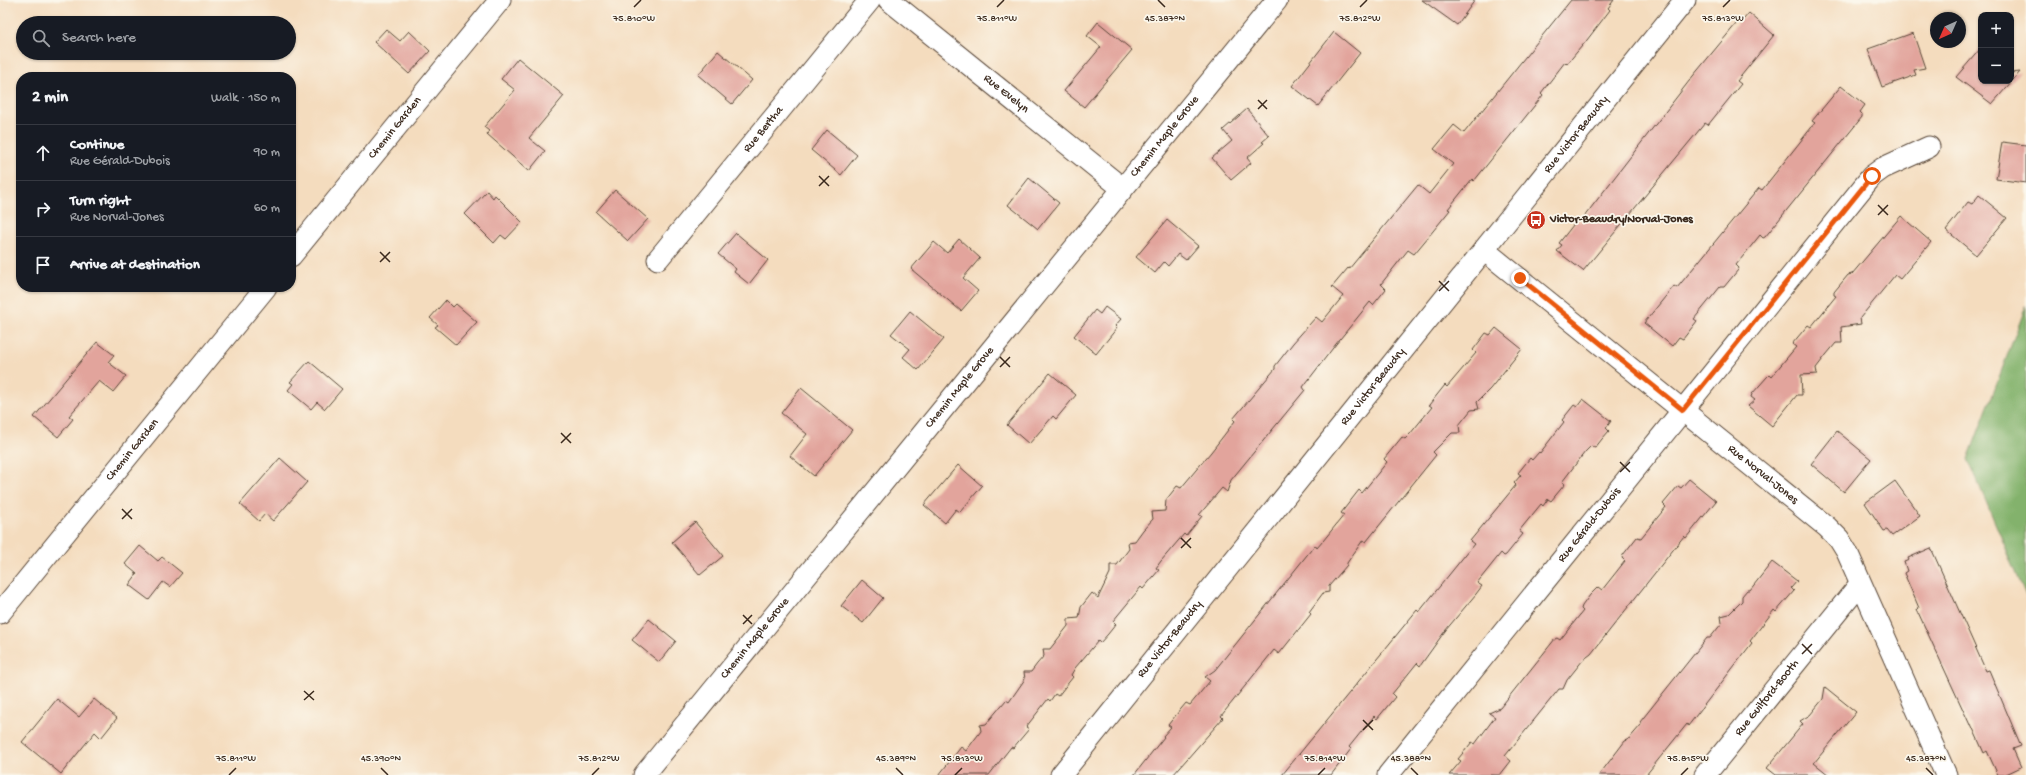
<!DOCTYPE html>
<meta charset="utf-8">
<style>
:root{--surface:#171b24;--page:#20242c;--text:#f1f3f6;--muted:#9ea1a6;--line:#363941}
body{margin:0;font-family:"Gochi Hand",sans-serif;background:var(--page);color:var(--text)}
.controls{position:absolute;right:12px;top:12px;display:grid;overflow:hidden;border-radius:8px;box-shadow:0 1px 3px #0004}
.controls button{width:36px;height:36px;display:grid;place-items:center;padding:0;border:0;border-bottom:1px solid var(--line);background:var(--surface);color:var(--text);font:20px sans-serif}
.compass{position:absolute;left:1930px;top:12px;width:36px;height:36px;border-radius:50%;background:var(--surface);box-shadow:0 1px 3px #0004;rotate:225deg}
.stop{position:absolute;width:12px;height:12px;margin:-9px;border:3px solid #ea580c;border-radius:50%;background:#fff}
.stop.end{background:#ea580c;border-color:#fff;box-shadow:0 1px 4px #0008}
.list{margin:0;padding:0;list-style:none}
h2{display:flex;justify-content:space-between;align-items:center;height:52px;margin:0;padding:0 16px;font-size:17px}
h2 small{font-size:13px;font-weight:400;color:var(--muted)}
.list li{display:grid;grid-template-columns:26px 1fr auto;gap:12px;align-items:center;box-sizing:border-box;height:56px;padding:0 16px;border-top:1px solid var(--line)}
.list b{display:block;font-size:15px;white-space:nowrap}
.list p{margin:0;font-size:13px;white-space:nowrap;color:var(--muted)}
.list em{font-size:13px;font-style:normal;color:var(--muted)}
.icon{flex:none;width:22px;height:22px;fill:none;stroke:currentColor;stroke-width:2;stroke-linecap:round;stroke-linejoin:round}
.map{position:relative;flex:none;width:2026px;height:775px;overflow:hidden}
.search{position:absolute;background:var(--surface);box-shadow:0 1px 3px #0004;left:16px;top:16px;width:280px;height:44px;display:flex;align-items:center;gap:10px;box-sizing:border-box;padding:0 14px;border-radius:22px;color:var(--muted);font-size:15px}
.panel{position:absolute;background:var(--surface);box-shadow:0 1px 3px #0004;left:16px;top:72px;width:280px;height:220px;border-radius:16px}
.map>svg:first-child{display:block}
.forest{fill:#83b26c;stroke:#5f6e45}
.building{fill:#e2a49c}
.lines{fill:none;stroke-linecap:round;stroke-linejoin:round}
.minor-casing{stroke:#574536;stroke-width:23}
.minor{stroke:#fff;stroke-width:21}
.route{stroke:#ea580c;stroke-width:5}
.ticks{fill:none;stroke:#3b2a1e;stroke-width:1.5}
.labels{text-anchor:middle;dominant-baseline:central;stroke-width:3.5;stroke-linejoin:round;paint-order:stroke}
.street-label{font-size:12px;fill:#3b2a1e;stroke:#fbf7ec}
.poi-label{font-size:12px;font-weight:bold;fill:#3b2a1e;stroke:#fbf7ec;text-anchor:start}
.ticks-label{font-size:10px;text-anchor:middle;fill:#3b2a1e;stroke:#fbf7ec;stroke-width:3.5;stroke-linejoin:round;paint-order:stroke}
</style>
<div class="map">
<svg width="2026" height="775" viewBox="0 0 2026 775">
<rect width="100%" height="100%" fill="#fbf7ec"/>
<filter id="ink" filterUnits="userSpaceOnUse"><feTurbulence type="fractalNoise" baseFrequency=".025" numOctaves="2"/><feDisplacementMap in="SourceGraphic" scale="8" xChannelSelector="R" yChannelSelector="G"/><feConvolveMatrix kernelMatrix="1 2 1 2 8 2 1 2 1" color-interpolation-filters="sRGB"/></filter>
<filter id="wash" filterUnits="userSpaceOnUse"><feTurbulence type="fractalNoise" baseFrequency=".012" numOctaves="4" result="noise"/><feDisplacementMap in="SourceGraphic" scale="16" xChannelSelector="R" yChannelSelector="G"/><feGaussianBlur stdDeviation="0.9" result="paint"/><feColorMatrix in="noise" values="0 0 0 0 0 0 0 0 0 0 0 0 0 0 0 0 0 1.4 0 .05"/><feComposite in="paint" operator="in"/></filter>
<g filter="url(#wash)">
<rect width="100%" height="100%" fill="#f4dcbe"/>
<path class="forest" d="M2026 306V596L1968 459Z"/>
<g id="blocks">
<path class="building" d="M1422 0H1475L1457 25Z
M1571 0H1614L1608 8 1610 10 1587 40 1567 64 1565 62 1541 93 1543 95 1474 181 1472 179 1448 209 1450 210 1429 236 1414 254 1408 250 1381 284 1386 289 1373 305 1370 302 1336 344 1303 387 1305 390 1231 480 1227 492 1222 488 1199 515 1202 516 1186 536 1184 534 1161 561 1156 568 1159 570 1143 589 1141 587 1113 621 1116 624 1108 634 1100 643 1098 641 1075 668 1071 675 1073 677 1065 687 1058 696 1055 694 1050 701 1048 699 1026 727 1029 729 1013 748 1011 747 989 775H939L961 747 966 751 981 731 980 725 986 724 1006 700 1009 702 1025 679 1024 672H1031L1037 664 1044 656 1043 649H1050L1068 626V619L1079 618 1081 607 1092 593 1098 598 1110 573V565H1117L1129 549 1128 542 1135 541 1143 530 1153 519 1152 512 1165 511 1166 500 1177 486 1181 488 1211 452 1235 421 1233 419 1275 369V366L1293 343 1316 317 1322 322 1343 296 1332 287 1348 268 1349 269 1418 185 1429 194 1453 164 1434 149 1454 125 1464 133Z
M1749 13 1774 35 1737 81 1741 84 1724 105 1708 125 1705 123 1583 271 1557 251 1562 245 1559 243 1577 220 1580 222 1693 76 1741 18 1743 20Z
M1098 22 1132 50 1084 107 1064 91 1101 47 1087 36Z
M386 29 400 41 409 31 430 51 409 74 374 42Z
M1334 32 1360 53 1318 106 1292 86Z
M1913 33 1925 68 1914 70 1916 75 1882 87 1868 49Z
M1981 48V81H2011V73L2020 72 1992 104 1956 77Z
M718 51 752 80 732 104 698 75Z
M518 58 564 96 529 138 545 151 529 171 487 134 489 131 484 127 515 90 501 79Z
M1841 86 1865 105 1860 112 1862 114V117L1765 237 1763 238 1760 235 1736 265 1739 268 1738 270 1724 287H1720L1694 319 1697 321 1683 339 1679 337 1672 346 1644 323 1674 286 1677 288 1759 188 1762 190 1815 123 1812 121Z
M1247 109 1269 136 1262 142 1264 143 1247 158 1251 163 1231 180 1212 158 1232 141 1223 130Z
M827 130 857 155 841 175 811 150Z
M2002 142 2026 145V183L1996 179Z
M1029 178 1059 203 1038 229 1008 205Z
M615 190 648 219 628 241 596 212Z
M487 191 493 198 495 195 522 222 506 239 501 235 494 243 465 214Z
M1979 195 2007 218 1976 255 1946 230 1968 202 1972 204Z
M1901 216 1931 242 1900 279 1895 275 1860 318 1861 324 1841 327 1842 343H1836L1826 355 1816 368 1817 374 1801 375 1802 395H1797L1772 426 1748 406 1755 400 1751 397 1752 394 1767 377 1769 375 1771 377 1796 347 1792 344 1808 325 1811 327 1836 296 1834 295V292L1848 275 1852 274Z
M1167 220 1198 246 1186 260 1178 254 1168 266 1164 262 1155 273 1136 257Z
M736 233 768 260 749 284 734 272 736 269 718 254Z
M959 239 980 258 963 278 978 291 961 311 911 269 934 242 947 253Z
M446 300 453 307 456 304 477 322 456 345 435 327 438 325 430 318Z
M1105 307 1121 319 1115 326 1117 328 1096 354 1074 336 1095 310 1100 314Z
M910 311 944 339 918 370 903 357 910 349 891 334Z
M1496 328 1522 349 1490 389 1477 402 1479 409 1471 410 1459 425 1460 433H1452L1433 452 1436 455 1366 542 1363 540 1347 563V565L1329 586V592L1323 593 1309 612 1311 614 1279 654 1274 650 1221 716 1223 718 1173 775H1134L1164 737 1163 736 1171 727 1168 725 1176 715 1186 703 1190 705 1210 681 1205 677 1215 670 1315 545 1317 548 1323 541 1344 515 1341 513 1359 490 1362 493 1387 462 1384 459 1402 437 1405 439 1410 434 1432 407 1429 405 1445 385 1447 387 1476 353 1473 350 1486 333 1490 335Z
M97 342 114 355 108 362 126 376 113 392 99 381 69 416 73 419 58 437 34 417Z
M309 361 342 389 325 409 317 402 311 409 288 390 293 384 290 382Z
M1050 373 1076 395 1056 419 1053 416 1029 444 1007 425Z
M801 388 852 430 814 476 790 456 807 434 781 413Z
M1583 399 1611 421 1606 428 1609 431 1602 439 1595 448 1591 446 1585 452 1562 482 1565 484 1551 501 1548 499 1543 506 1541 504 1519 531 1523 534 1506 555 1504 556 1501 553 1477 583 1482 586 1476 594 1445 631 1420 666 1417 663 1392 694 1395 697 1377 719 1374 716 1349 747 1351 749 1331 775H1282L1417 610 1419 612 1474 544 1470 541 1516 485 1514 483 1521 475 1518 473 1530 458 1532 460 1539 452 1540 453 1564 422 1562 420 1574 405 1577 407Z
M1837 431 1871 459 1844 492 1811 464Z
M280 458 307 482 273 521 265 514 259 521 240 504Z
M958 465 982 486 960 512 956 509 945 523 924 505Z
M1689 479 1716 501 1686 538 1684 536 1591 654 1583 660 1567 680 1563 689H1559L1505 756 1511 761 1500 775H1449L1461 761 1458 759 1472 742 1475 744 1495 717 1489 713 1500 708 1555 639 1557 638 1560 640 1583 611 1581 609 1582 606 1590 595 1598 587 1602 590 1625 561 1622 558 1623 555 1637 537 1641 538 1666 507 1663 504 1678 486 1681 488Z
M1895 481 1920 516 1892 536 1887 530 1884 531 1865 503Z
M695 522 723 556 700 575 672 542Z
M140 546 158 561 162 557 182 573 170 587 163 582 149 600 129 585 137 574 125 564Z
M1931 548 1986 671 1989 670 2021 746 2013 749 2021 767 2004 775H1998L1987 751 1984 753 1971 724 1970 725 1917 610 1919 608 1904 573 1907 571 1904 562 1909 560 1908 558Z
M1772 562 1797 581 1791 588 1794 591 1776 612 1774 610 1750 641 1752 643 1688 726 1687 724 1646 775H1599L1625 741 1628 740 1641 725 1640 722 1707 638H1710L1722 623 1721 616 1729 614 1742 601V596L1747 590H1750Z
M862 580 883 598 863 623 841 606Z
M649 619 676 641 659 662 632 640Z
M1825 687 1856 712 1814 763 1829 775H1776L1767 768 1803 724 1800 721 1810 715 1823 699Z
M57 699 79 717 94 699 117 718 101 738 95 732 61 774 22 742Z"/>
</g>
</g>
<g filter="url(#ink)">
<use href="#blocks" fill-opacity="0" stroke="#574536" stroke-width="1"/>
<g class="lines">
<defs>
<g id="minor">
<path id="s1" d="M889 0 1122 188"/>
<path id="s2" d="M1484 250 1827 527 1839 539 1847 552 1946 775"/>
<path id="s3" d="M291 256 500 0"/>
<path id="s4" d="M658 259 870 0"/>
<path id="s5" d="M0 613 266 287"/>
<path id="s6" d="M644 775 1277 0"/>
<path id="s7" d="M1061 775 1685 0"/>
<path id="s8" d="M1388 775 1872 176 1883 168 1929 147"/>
<path id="s9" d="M1705 775 1860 584"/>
</g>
</defs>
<use href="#minor" class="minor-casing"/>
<use href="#minor" class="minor"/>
</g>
</g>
<g class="lines" filter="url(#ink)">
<path class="route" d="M1520 278 1683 410 1872 176"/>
</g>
<path class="ticks" d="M1158 0 1165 7M634 7 641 0M997 7 1004 0M1360 7 1367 0M1723 7 1730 0M1258 100 1267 109M1258 109 1267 100M819 176 829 186M819 186 829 176M1878 205 1888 215M1878 215 1888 205M380 252 390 262M380 262 390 252M1439 281 1449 291M1439 291 1449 281M1000 357 1010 367M1000 367 1010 357M561 433 571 443M561 443 571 433M1620 462 1630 472M1620 472 1630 462M122 509 132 519M122 519 132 509M1181 538 1191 548M1181 548 1191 538M743 615 752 624M743 624 752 615M1802 644 1812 654M1802 654 1812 644M304 691 314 700M304 700 314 691M1363 720 1373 730M1363 730 1373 720M381 768 388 775M896 768 903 775M1411 768 1418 775M1926 768 1933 775M229 775 236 768M592 775 599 768M955 775 962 768M1318 775 1325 768M1681 775 1688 768"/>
<defs>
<symbol id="bus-disc" viewBox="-11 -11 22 22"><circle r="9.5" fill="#c8321e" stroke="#fbf7ec"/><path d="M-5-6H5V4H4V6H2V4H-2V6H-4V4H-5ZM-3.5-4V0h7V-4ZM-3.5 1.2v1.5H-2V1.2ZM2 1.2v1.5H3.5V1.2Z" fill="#fff"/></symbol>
</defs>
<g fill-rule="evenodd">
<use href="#bus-disc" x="1525" y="209" width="22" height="22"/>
</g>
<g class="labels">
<g class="street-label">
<text stroke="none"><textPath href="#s1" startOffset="150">Rue Evelyn</textPath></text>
<text stroke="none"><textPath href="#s3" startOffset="165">Chemin Garden</textPath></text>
<text stroke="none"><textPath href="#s4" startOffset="167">Rue Bertha</textPath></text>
<text stroke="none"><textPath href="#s7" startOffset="822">Rue Victor-Beaudry</textPath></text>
<text stroke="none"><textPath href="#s6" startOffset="824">Chemin Maple Grove</textPath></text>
<text stroke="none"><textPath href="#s6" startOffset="500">Chemin Maple Grove</textPath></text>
<text stroke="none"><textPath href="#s7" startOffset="498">Rue Victor-Beaudry</textPath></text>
<text stroke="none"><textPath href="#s5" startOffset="210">Chemin Garden</textPath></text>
<text stroke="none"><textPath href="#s2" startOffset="358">Rue Norval-Jones</textPath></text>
<text stroke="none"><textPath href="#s8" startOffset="321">Rue Gérald-Dubois</textPath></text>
<text stroke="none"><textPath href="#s6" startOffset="176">Chemin Maple Grove</textPath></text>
<text stroke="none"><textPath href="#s7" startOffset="174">Rue Victor-Beaudry</textPath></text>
<text stroke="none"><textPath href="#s9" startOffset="99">Rue Guilford-Booth</textPath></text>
</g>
<g class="poi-label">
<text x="1550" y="220">Victor-Beaudry/Norval-Jones</text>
</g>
</g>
<g class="ticks-label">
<text x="634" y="21">75.810°W</text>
<text x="997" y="21">75.811°W</text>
<text x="1165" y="21">45.387°N</text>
<text x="1360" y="21">75.812°W</text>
<text x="1723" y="21">75.813°W</text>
<text x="236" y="761">75.811°W</text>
<text x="599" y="761">75.812°W</text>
<text x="962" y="761">75.813°W</text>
<text x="1325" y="761">75.814°W</text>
<text x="1411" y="761">45.388°N</text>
<text x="1688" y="761">75.815°W</text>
<text x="381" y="761">45.390°N</text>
<text x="896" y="761">45.389°N</text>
<text x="1926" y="761">45.387°N</text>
</g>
</svg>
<div class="controls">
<button>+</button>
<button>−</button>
</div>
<svg class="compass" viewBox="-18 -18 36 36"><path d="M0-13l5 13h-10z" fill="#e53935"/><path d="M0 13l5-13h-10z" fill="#9ea1a6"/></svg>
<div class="stop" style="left:1872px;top:176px"></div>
<div class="stop end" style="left:1520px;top:278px"></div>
<div class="search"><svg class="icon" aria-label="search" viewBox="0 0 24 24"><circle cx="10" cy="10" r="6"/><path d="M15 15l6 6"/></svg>Search here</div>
<section class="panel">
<h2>2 min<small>Walk · 150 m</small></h2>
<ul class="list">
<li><svg class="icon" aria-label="ahead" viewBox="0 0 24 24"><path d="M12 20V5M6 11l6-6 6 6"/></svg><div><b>Continue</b><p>Rue Gérald-Dubois</p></div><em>90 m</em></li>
<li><svg class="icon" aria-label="right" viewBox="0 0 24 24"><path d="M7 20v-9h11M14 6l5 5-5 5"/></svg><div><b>Turn right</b><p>Rue Norval-Jones</p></div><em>60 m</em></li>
<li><svg class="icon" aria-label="arrive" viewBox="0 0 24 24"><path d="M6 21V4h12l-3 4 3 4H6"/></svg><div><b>Arrive at destination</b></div></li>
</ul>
</section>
</div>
